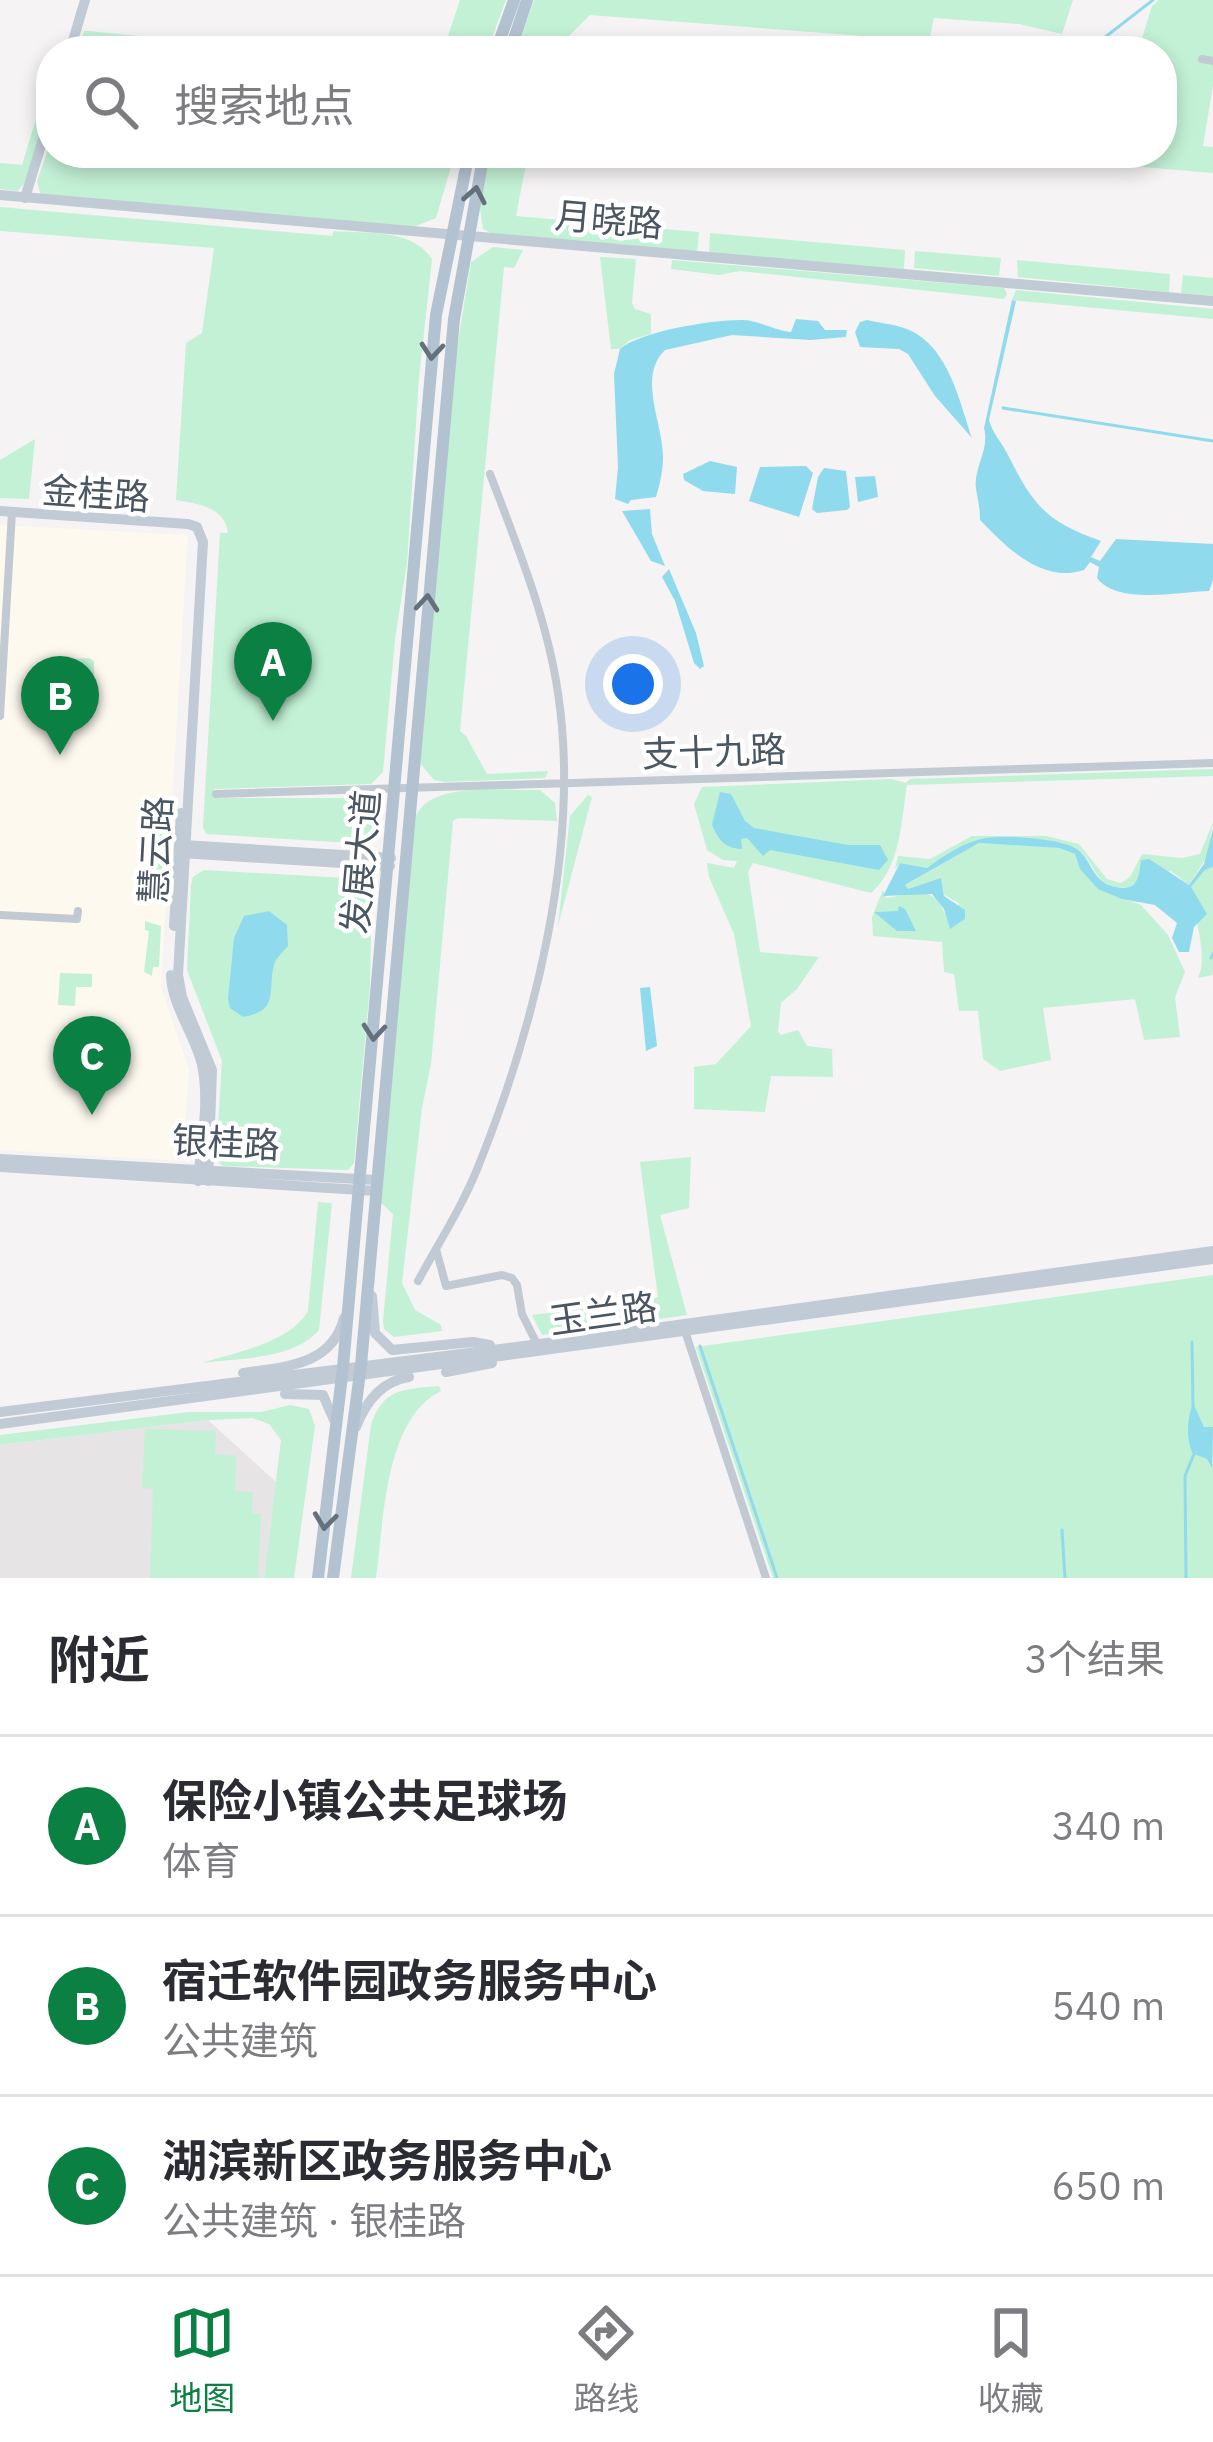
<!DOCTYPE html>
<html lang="zh">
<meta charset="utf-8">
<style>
:root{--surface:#fff;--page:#f7f7f7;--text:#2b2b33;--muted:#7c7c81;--line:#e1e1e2;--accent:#0b8043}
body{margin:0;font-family:"IBM Plex Sans","Noto Sans SC",sans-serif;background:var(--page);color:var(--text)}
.you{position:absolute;left:633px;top:684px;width:42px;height:42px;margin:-30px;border:9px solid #fff;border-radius:50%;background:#1a73e8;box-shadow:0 0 0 18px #1a73e833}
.badge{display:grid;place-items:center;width:78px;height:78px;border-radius:50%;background:var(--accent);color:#fff;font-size:39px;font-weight:700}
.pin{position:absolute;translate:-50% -99px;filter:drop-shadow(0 3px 6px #0008)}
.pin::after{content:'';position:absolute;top:63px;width:42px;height:36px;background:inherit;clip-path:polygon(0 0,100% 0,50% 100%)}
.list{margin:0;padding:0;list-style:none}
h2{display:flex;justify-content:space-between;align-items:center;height:156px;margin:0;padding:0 48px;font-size:51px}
h2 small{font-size:39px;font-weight:400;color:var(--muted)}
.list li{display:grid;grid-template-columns:78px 1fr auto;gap:36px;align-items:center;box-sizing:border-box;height:180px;padding:0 48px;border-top:3px solid var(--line)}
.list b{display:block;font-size:45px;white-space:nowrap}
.list p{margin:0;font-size:39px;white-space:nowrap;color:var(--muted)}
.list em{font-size:39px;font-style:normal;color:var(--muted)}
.icon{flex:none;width:66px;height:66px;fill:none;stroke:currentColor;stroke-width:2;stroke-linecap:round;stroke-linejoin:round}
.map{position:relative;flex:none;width:1213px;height:1578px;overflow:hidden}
.search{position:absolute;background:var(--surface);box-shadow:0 6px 18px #0003;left:36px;right:36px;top:36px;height:132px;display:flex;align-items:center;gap:30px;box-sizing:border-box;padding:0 42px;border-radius:48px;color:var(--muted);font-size:45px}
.sheet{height:696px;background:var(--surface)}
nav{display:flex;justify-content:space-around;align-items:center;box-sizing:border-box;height:168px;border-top:3px solid var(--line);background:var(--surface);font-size:33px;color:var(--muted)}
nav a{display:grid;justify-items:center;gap:6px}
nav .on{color:var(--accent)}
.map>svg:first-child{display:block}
.commercial{fill:#fdf9ef}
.education{fill:#e6e4e5}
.green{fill:#c3f1d5}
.water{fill:#90daee}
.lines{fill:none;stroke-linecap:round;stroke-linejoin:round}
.stream{stroke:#90daee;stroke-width:3}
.street{stroke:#c1cad2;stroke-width:8}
.secondary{stroke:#c1cbd6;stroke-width:10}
.primary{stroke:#b3c2d1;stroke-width:12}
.oneway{stroke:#64717d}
.labels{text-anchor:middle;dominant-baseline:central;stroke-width:9;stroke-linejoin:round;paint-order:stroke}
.street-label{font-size:36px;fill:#4a5661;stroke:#fff}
</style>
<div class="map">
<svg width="1213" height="1578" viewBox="0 0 1213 1578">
<rect width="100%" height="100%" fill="#f5f3f3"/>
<path class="commercial" d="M0 525 188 535 161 988 189 1069 183 1161 0 1150Z"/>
<path class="education" d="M208 1420 276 1482 264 1578H0V1445Z"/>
<path class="green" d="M460 0H506L487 51H443Z
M534 0H1073L1062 34 1019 24 934 18 929 41 590 15 554 51H516Z
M1159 0H1213V85L1203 146 1213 147V173L1027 157 1032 153H1162V51H1138L1152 6Z
M84 31H88L294 51H78Z
M51 69V95L24 184 17 191 0 189V163L22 165Z
M51 141V153H455L436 218 411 228 41 197 37 181Z
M490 153H528L516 216 699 232 697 253 495 235 483 229 479 201Z
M0 207 332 236 334 231C368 234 411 228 432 259L419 378 407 563 395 639 383 772 371 784 214 789 215 798H360C376 806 378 818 378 835L367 844 206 834 203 827 220 533H228C225 507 199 504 176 500L186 343 202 333 214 248 0 231Z
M710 233 905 250 904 269 709 253Z
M493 247 523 250 514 268 504 267 460 731 466 736 487 774 548 771 545 778 445 782 434 780 420 763 455 360 471 262Z
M915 251 1001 258 999 276 914 268Z
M600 257 636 259 632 303 635 309 651 314V334L630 340 620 349H611Z
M672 260 1004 288 1007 294 1004 299 740 271 719 275 671 269Z
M1017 260 1170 274 1169 292 1018 277Z
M1183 275 1213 278V296L1181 293Z
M1016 290 1213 309V319L1012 300Z
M35 439 29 499 0 498V460Z
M89 658 94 661V680L85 690 71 691 75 659Z
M1213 769V776L907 785C901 821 901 867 871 893L753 863 748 872 760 952 819 957 797 989 781 1003 778 1031 781 1035 798 1030 807 1046 832 1049 833 1077 771 1076 765 1112 694 1109V1067L716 1064 751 1026 734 934 709 877 707 863 734 868 737 861 723 860 707 850 694 804 702 787 891 779 906 783 910 779Z
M540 790 555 803 557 821 458 818 453 821 431 1064 422 1108 402 1283 415 1310 441 1325 442 1331 394 1337 384 1329 383 1321 393 1214 380 1202 415 818C429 780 505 791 540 790Z
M588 795 592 797 558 926 570 816Z
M146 816 165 817 162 880 143 879Z
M1213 822 1208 855 1189 885 1171 871 1141 878 1129 888C1092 888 1100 869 1080 851 1065 838 1006 836 986 839 965 841 943 856 927 868L901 863 895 869 898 856 930 859 972 836H1046L1079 844 1107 879 1121 883 1130 877 1142 854 1182 858 1200 854Z
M979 843 1059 848 1075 854 1114 895 1141 905 1168 935 1185 972 1175 997 1180 1037 1144 1040 1135 999 1043 1008 1051 1060 1000 1071 983 1059 978 1011H959L954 974 944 972 942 942 873 936 872 917 883 890 886 898C925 892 937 884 950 928L959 903 944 895 941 879 907 890 904 886Z
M1213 867V975L1198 978C1209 955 1193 915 1191 887L1205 870Z
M204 870 362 879 372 887 370 985 354 1163 348 1170 223 1166 216 1160 222 1061 187 970 191 885 193 877Z
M145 921 161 926 159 967H153L152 976 144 972 149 931 145 930Z
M60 973 92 974V987H76L75 1006 58 1005Z
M691 1157 689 1208 660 1215 687 1315 611 1326 608 1305 658 1297 640 1162Z
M318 1202 332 1203 319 1330C293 1360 239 1358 201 1363 234 1353 290 1343 308 1311Z
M1213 1275V1578H773L696 1347Z
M585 1308 588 1329 542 1335 532 1315Z
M439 1386 441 1391C384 1419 384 1522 376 1578H351L371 1425C383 1388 404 1389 439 1386Z
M290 1405 309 1409 315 1426 294 1578H264L281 1440 269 1424 253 1418 208 1420 0 1445V1435L189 1412H261Z
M145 1429 216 1431 215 1454 236 1456 235 1491 253 1492 252 1513 261 1514 258 1578H150L153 1489 142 1488Z"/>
<path class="water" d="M1012 300 1016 301 989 420C993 434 1000 440 1007 453 1033 505 1045 521 1101 541L1091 557 1100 561 1116 539 1213 544V580L1209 591C1178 592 1117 605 1097 578L1099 567 1090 562 1084 570C1042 584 1006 547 980 520 980 508 978 501 976 489 973 468 990 450 984 428Z
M796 319 818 321 825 330H847L846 337 810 340 732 335 665 350C637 377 663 423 663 457 663 470 660 484 656 497L631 500 628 504 615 499 618 467 614 374 620 349C640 331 716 319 744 320 760 321 773 330 791 332Z
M867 320C879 323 893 324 904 328 948 343 959 400 972 438L935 396 908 354 899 349 860 347 855 332 860 322Z
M710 461 737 467 735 494 703 491 684 480 683 474Z
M806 466 813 473 799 517 749 501 760 467Z
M824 468 846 471 850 507 847 510 817 513 812 509 818 477Z
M875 476 878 497 858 502 855 477Z
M650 509 652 534 665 566 651 561 622 511Z
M669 569 696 633 704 666 700 669 694 663 675 601 662 577Z
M720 792 731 794 745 821 754 828 848 845H880L888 860 879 870 770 850 763 856 747 838 741 839 742 849C724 848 719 840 712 825Z
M1213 829V867L1205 870 1191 887 1207 914 1194 927 1189 952H1179L1172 938 1177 923 1155 905 1122 899 1098 889 1080 869 1075 854 1059 848 979 843 905 885 908 889 941 878 944 896 965 910V919L950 929 944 909 932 894 883 896 900 863 927 868C943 856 964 842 985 838 1005 835 1061 838 1077 849 1093 861 1092 883 1116 887 1138 892 1139 877 1141 860L1149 859 1189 885 1204 864Z
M899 906 905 909 916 931H897L874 912 898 911Z
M269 911 287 925 288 946C286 948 276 959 275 962 266 987 282 1011 243 1017L230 1008 228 999 234 938 244 916Z
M650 987 657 1046 646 1051 640 988Z
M1193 1403 1204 1427H1213L1212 1468 1207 1459 1192 1453C1186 1436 1187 1419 1193 1403Z"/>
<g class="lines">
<path class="stream" d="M1087 51 1153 0
M1003 408 1213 441
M1211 958 1213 954
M1192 1342 1193 1406
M700 1346 777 1578
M1062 1530 1065 1578
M1186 1578 1185 1476 1194 1454"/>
<path class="street" d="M1202 59 1213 61
M0 716 12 512
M216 794 1213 763
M0 915 77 919 78 911
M436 1249 446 1286 502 1275 512 1278 517 1285 522 1314 537 1344
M418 1281C438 1244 462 1207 478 1167 535 1026 581 845 558 693 547 618 517 545 490 474
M685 1331 766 1578"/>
<path class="secondary" d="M70 51 85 0
M0 195 1213 301
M25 198 51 112
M0 511 188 524 197 527 203 542 178 975 182 997 212 1070 208 1181
M184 845 391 858
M181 853 390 866
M174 926 181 813
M171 975C172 1007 195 1034 202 1065 210 1102 201 1144 198 1181
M0 1159 377 1180
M0 1167 376 1191
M372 1296 375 1333 392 1350 473 1342 490 1345
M446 1372 492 1363
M243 1373C284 1367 332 1366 344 1318
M285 1394 323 1395 334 1420
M0 1412 547 1343 1213 1251
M0 1424 1213 1259
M356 1427C366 1401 382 1381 409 1377"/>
<path class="primary" d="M496 51 514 0
M510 51 527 0
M318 1578 343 1367 436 315 469 153
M333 1578 361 1365 454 319 484 153"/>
</g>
<defs><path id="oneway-chevron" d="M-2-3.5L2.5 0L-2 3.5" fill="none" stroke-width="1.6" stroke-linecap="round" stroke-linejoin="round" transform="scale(3)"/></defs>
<g class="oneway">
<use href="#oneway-chevron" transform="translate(475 195) rotate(-79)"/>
<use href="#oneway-chevron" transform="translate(432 351) rotate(95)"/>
<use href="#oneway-chevron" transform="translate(427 603) rotate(-85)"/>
<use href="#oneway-chevron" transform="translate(374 1032) rotate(95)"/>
<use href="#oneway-chevron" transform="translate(325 1521) rotate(97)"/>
</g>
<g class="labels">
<g class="street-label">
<text transform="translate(609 219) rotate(5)">月晓路</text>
<text transform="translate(96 493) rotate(4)">金桂路</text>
<text transform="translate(714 751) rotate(-2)">支十九路</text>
<text transform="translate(155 850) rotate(-87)">慧云路</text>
<text transform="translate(360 862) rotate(-85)">发展大道</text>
<text transform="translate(226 1142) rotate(3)">银桂路</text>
<text transform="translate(603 1313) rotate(-8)">玉兰路</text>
</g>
</g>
</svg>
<div class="you"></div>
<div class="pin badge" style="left:273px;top:721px">A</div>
<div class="pin badge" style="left:60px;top:755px">B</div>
<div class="pin badge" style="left:92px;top:1115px">C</div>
<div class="search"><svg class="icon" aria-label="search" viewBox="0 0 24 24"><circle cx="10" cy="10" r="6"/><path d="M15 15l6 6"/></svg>搜索地点</div>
</div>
<section class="sheet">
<h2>附近<small>3个结果</small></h2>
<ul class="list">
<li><span class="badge">A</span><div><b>保险小镇公共足球场</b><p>体育</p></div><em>340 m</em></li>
<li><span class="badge">B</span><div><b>宿迁软件园政务服务中心</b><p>公共建筑</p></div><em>540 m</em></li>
<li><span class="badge">C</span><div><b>湖滨新区政务服务中心</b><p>公共建筑 · 银桂路</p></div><em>650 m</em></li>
</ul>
</section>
<nav>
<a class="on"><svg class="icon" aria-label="map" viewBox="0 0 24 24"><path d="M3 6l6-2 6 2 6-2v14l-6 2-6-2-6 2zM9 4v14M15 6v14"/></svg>地图</a>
<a><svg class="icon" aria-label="directions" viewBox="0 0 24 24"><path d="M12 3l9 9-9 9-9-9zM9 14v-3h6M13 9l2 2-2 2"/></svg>路线</a>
<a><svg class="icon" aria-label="saved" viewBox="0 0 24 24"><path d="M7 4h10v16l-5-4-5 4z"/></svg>收藏</a>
</nav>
